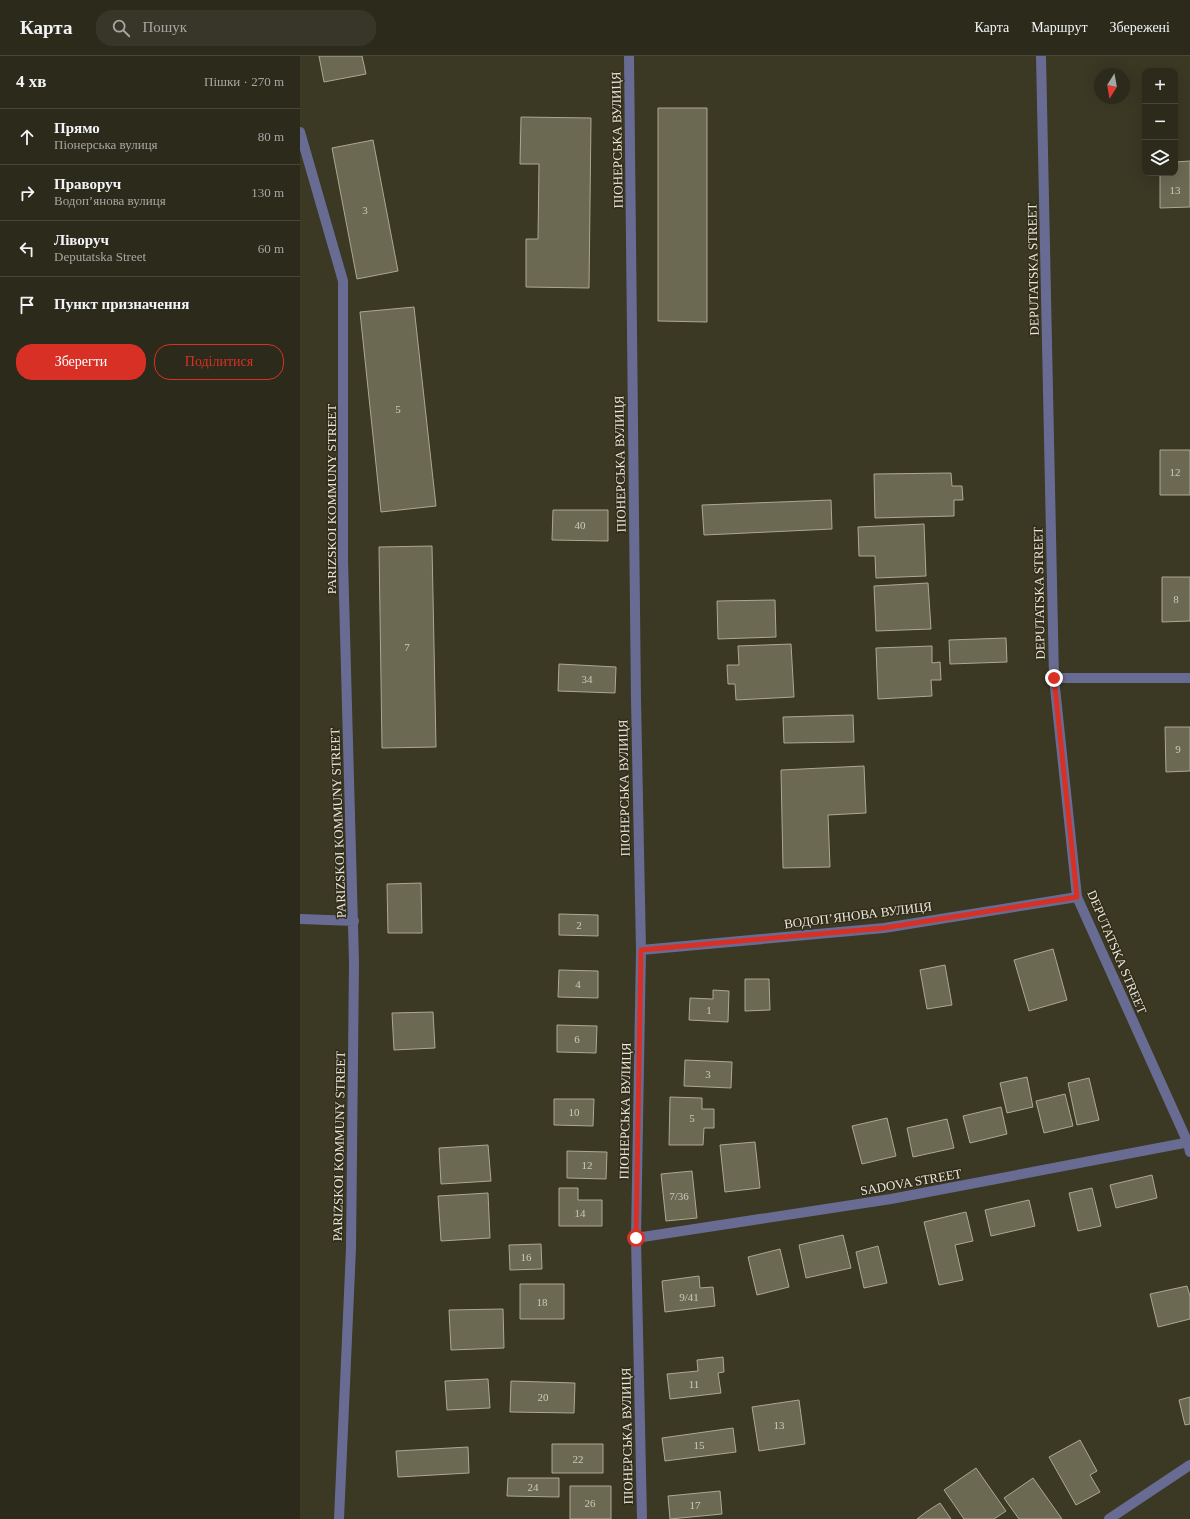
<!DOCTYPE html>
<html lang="uk">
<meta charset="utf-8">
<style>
:root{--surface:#2c2a1b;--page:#383628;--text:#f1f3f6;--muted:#a6a7a3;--line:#48463a;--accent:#d93025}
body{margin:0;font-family:"Times New Roman",serif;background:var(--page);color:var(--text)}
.controls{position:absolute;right:12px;top:12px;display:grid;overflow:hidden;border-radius:8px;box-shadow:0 4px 16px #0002}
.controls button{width:36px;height:36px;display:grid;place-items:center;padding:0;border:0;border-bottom:1px solid var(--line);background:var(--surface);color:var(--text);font:20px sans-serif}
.compass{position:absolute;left:794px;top:12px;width:36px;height:36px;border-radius:50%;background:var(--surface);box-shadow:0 4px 16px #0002;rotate:191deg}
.stop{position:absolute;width:12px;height:12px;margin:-9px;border:3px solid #d93025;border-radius:50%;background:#fff}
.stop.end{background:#d93025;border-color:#fff;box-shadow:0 1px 4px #0008}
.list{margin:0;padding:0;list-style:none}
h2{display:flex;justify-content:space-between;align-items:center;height:52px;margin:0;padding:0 16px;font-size:17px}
h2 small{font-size:13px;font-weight:400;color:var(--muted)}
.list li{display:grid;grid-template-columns:26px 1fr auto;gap:12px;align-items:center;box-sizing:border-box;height:56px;padding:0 16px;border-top:1px solid var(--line)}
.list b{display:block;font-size:15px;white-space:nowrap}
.list p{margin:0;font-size:13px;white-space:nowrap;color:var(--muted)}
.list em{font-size:13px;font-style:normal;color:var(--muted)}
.actions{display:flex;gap:8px;padding:12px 16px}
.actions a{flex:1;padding:9px 0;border:1px solid var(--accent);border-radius:16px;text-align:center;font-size:14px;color:var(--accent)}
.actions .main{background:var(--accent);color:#fff}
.icon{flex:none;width:22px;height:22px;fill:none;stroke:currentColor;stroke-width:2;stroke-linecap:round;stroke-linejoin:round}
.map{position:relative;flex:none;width:890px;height:1463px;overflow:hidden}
header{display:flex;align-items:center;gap:24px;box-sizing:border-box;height:56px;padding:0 20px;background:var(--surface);border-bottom:1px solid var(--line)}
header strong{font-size:19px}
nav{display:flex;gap:22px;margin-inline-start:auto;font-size:14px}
.search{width:280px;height:36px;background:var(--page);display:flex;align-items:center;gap:10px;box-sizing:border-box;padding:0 14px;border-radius:16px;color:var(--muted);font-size:15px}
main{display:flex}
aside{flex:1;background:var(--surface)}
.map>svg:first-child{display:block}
.building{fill:#6c6953;stroke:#aca891}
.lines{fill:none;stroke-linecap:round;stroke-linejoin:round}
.minor{stroke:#686c92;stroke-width:10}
.route{stroke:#d93025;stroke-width:5}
.labels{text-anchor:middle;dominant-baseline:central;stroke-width:3;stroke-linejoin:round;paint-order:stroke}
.number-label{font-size:11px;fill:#cac8b9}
.street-label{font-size:13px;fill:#e9e7db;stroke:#312d1a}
</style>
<header>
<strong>Карта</strong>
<div class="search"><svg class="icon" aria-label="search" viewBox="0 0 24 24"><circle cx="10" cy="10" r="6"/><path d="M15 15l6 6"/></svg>Пошук</div>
<nav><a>Карта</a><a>Маршрут</a><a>Збережені</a></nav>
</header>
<main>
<aside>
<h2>4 хв<small>Пішки · 270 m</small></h2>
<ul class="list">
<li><svg class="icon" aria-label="ahead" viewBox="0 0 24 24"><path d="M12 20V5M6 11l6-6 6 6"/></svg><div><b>Прямо</b><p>Піонерська вулиця</p></div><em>80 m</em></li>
<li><svg class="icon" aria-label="right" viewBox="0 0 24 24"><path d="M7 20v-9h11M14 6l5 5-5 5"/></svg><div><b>Праворуч</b><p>Водоп’янова вулиця</p></div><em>130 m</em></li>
<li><svg class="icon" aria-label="left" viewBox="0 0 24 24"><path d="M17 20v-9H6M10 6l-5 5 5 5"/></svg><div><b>Ліворуч</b><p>Deputatska Street</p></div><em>60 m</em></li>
<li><svg class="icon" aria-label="arrive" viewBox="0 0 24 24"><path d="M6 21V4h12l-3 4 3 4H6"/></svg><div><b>Пункт призначення</b></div></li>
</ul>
<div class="actions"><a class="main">Зберегти</a><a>Поділитися</a></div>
</aside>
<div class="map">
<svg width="890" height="1463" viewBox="0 0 890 1463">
<rect width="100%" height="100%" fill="#3b3824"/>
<path class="building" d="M19 0H62L66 18 24 26Z
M358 52H407V266L358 265Z
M221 61 291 62 289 232 226 231V183H238L239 108H220Z
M73 84 98 215 57 223 32 92Z
M890 105V151L860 152V117H875V106Z
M114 251 136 450 81 456 60 256Z
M860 394H890V439H860Z
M651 417 652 430H662L663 444H654V460L575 462 574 418Z
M531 444 532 473 404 479 402 449Z
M253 454H308V485L252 484Z
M624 468 626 520 576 522 575 500H559L558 471Z
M132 490 136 691 82 692 79 491Z
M862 521H890V565L862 566Z
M628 527 631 573 576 575 574 530Z
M475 544 476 581 418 583 417 545Z
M706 582 707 606 650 608 649 584Z
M491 588 494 641 436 644 435 628H428L427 609H439L438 590Z
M632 590V607L640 606 641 624H631L632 640 578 643 576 592Z
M259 608 316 611 315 637 258 635Z
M553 659 554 686 484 687 483 661Z
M865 671H890V715L866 716Z
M564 710 566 757 528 759 530 811 483 812 481 714Z
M121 827 122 877H88L87 828Z
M259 858 298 859V880L259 879Z
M753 893 767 944 729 955 714 904Z
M645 909 652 949 627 953 620 914Z
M259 914 298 915V942L258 941Z
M445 923H469L470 954 445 955Z
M413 934 429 935 428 966 389 964 390 942 413 943Z
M133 956 135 992 94 994 92 957Z
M257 969 297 970 296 997 257 996Z
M385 1004 432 1006 431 1032 384 1030Z
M727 1021 733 1051 707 1057 700 1027Z
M789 1022 799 1064 777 1069 768 1027Z
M765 1038 773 1070 744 1077 736 1045Z
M370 1041 402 1042V1053H414V1072H404L403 1089H369Z
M254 1043H294L293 1070 254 1069Z
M701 1051 707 1078 670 1087 663 1060Z
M587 1062 596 1100 562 1108 552 1070Z
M647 1063 654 1092 613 1101 607 1072Z
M455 1086 460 1132 425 1136 420 1089Z
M188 1089 191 1125 141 1128 139 1092Z
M267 1095 307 1096 306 1123 267 1122Z
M392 1115 397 1162 366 1165 361 1118Z
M852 1119 857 1142 816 1152 810 1129Z
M259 1132H278V1144H302V1170H259Z
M792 1132 801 1170 778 1175 769 1137Z
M188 1137 190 1182 141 1185 138 1140Z
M729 1144 735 1170 691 1180 685 1154Z
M666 1156 673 1185 655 1189 663 1224 639 1229 624 1166Z
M543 1179 551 1212 506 1222 499 1189Z
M241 1188 242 1213 210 1214 209 1189Z
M578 1190 587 1227 564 1232 556 1196Z
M480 1193 489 1231 457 1239 448 1201Z
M399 1220 400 1232 413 1231 415 1250 365 1256 362 1225Z
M220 1228H264V1263H220Z
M887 1230 890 1240V1263L858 1271 850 1238Z
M203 1253 204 1292 151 1294 149 1254Z
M423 1301 424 1316 418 1317 421 1337 370 1343 367 1318 398 1315 397 1304Z
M188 1323 190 1352 147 1354 145 1325Z
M211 1325 275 1327 274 1357 210 1356Z
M890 1341V1368L885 1369 879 1344Z
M499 1344 505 1388 459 1395 452 1351Z
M433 1372 436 1396 365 1405 362 1382Z
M780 1384 797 1415 790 1419 800 1436 776 1449 749 1401Z
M252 1388H303V1417H252Z
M168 1391 169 1417 98 1421 96 1395Z
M676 1412 706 1455 694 1463H664L644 1434Z
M208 1422H259V1441L207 1440Z
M733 1422 762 1463H719L704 1442Z
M270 1430H311V1463H270Z
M420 1435 422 1458 370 1463 368 1440Z
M640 1447 651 1463H617L626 1456Z"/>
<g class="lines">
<path class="minor" d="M329 0 336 644 341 894 336 1182 342 1463
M741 0 754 622 777 841 888 1087 890 1096
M0 76 43 225V504L54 906 51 1192 39 1463
M754 622H890
M0 863 54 865
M341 894 584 872 777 841
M336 1182 591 1143 890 1086
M809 1463 890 1409"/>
</g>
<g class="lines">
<path class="route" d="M336 1182 341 894 584 872 777 841 754 622"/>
</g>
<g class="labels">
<g class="number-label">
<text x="875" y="134">13</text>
<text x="65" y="154">3</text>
<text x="98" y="353">5</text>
<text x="875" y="416">12</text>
<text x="280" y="469">40</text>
<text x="876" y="543">8</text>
<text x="107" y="591">7</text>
<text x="287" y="623">34</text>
<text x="878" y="693">9</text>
<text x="279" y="869">2</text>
<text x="278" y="928">4</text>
<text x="409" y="954">1</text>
<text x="277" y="983">6</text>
<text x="408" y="1018">3</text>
<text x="274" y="1056">10</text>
<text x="392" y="1062">5</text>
<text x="287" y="1109">12</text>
<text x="379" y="1140">7/36</text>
<text x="280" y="1157">14</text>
<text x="226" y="1201">16</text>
<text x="389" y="1241">9/41</text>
<text x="242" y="1246">18</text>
<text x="394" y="1328">11</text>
<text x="243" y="1341">20</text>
<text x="479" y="1369">13</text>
<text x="399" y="1389">15</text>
<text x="278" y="1403">22</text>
<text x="233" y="1431">24</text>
<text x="290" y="1447">26</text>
<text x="395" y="1449">17</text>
</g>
<g class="street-label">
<text transform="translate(317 84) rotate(-91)">ПІОНЕРСЬКА ВУЛИЦЯ</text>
<text transform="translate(733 213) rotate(-91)">DEPUTATSKA STREET</text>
<text transform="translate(320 408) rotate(-91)">ПІОНЕРСЬКА ВУЛИЦЯ</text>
<text transform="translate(31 443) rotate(-90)">PARIZSKOI KOMMUNY STREET</text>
<text transform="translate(739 537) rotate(-91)">DEPUTATSKA STREET</text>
<text transform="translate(324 732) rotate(-91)">ПІОНЕРСЬКА ВУЛИЦЯ</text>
<text transform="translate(38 767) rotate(-92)">PARIZSKOI KOMMUNY STREET</text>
<text transform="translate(558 859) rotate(-7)">ВОДОП’ЯНОВА ВУЛИЦЯ</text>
<text transform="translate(817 896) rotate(67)">DEPUTATSKA STREET</text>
<text transform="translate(325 1055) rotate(-89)">ПІОНЕРСЬКА ВУЛИЦЯ</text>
<text transform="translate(39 1090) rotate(-89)">PARIZSKOI KOMMUNY STREET</text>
<text transform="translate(611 1126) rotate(-10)">SADOVA STREET</text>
<text transform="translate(327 1380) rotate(-91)">ПІОНЕРСЬКА ВУЛИЦЯ</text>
</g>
</g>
</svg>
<div class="controls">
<button>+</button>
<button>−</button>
<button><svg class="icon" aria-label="layers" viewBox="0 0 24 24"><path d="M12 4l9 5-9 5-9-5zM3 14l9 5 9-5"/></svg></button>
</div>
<svg class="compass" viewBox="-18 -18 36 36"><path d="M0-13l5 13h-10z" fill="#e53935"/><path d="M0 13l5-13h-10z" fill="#a6a7a3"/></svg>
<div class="stop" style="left:336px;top:1182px"></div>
<div class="stop end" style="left:754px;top:622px"></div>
</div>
</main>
